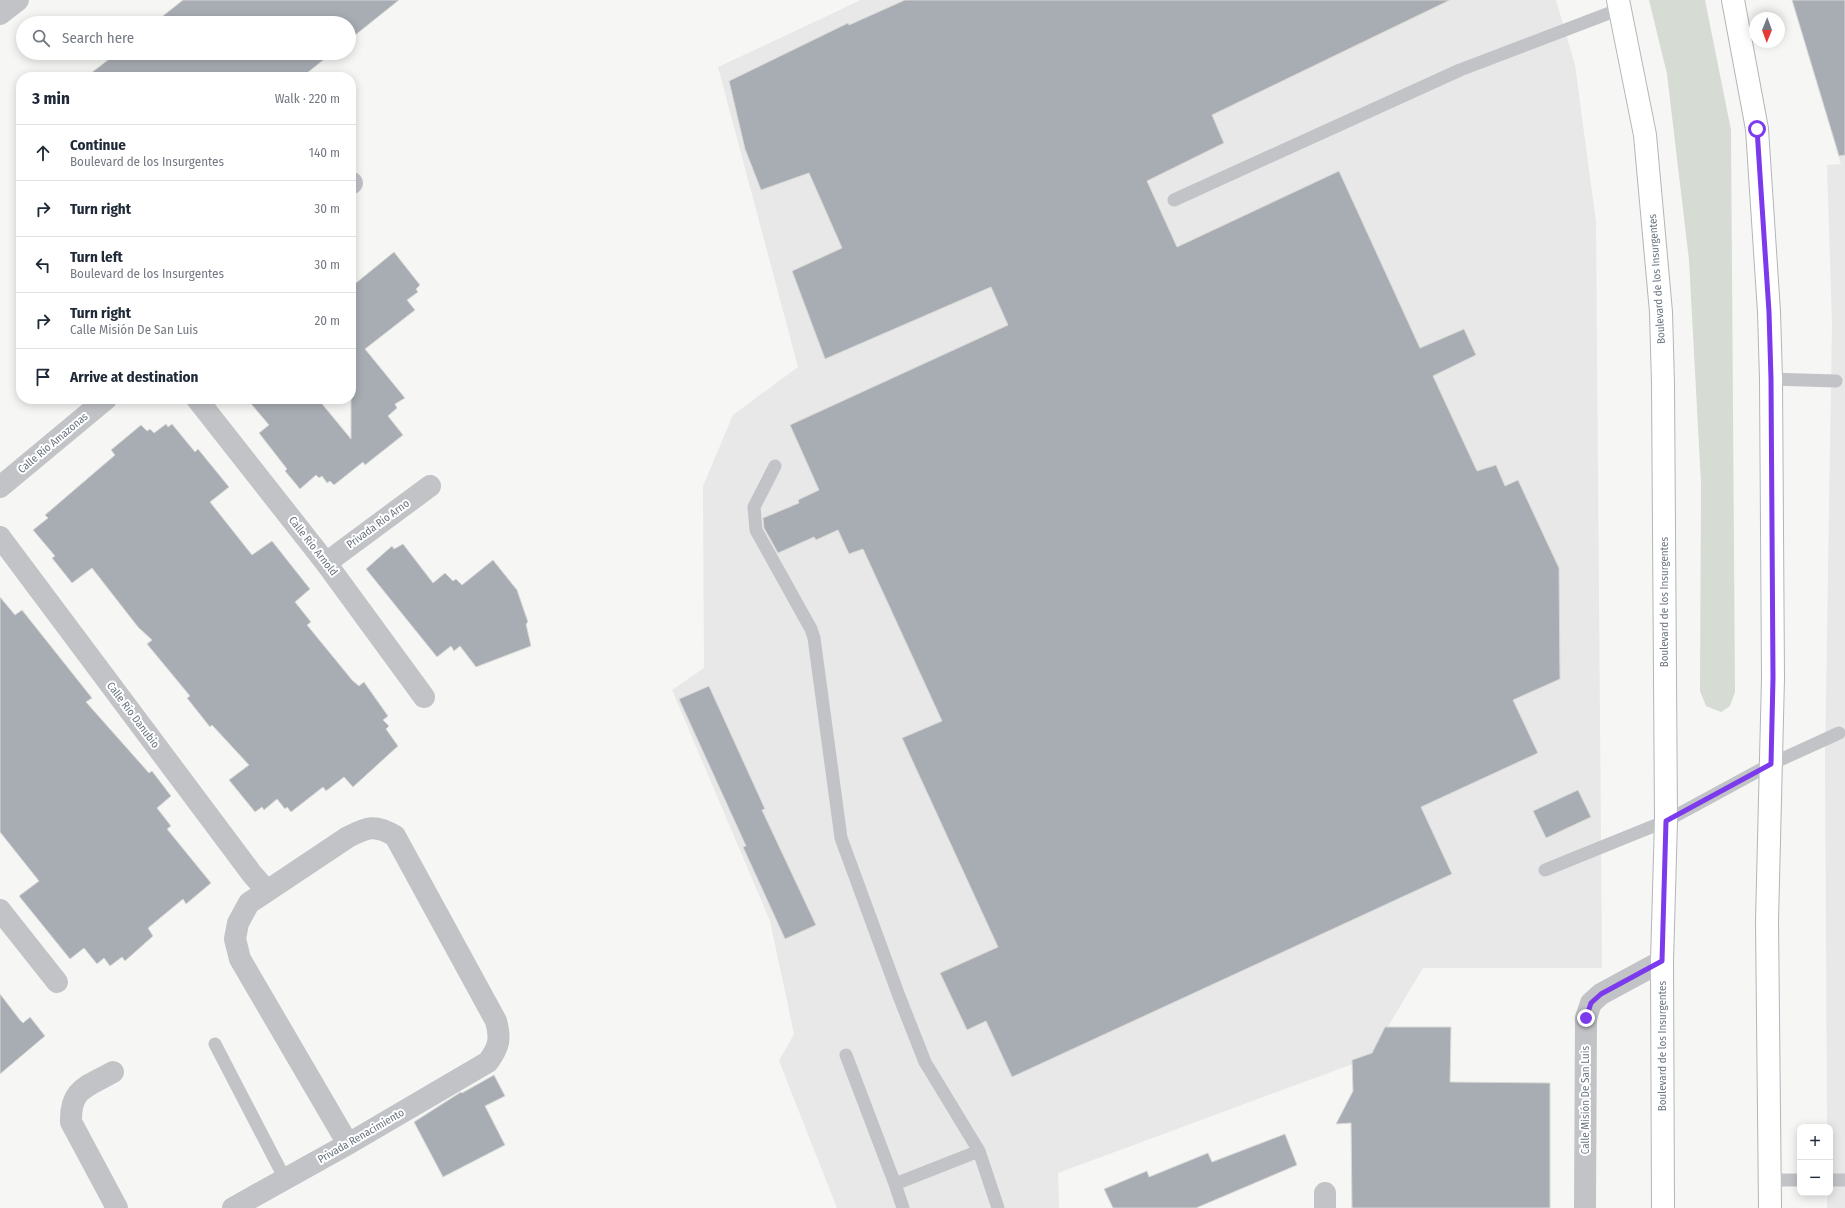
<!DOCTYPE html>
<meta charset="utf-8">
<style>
:root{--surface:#fff;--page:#f6f6f7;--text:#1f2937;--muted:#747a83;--line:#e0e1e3}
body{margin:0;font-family:"Fira Sans Condensed",sans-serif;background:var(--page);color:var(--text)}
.controls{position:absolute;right:12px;bottom:12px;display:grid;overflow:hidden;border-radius:8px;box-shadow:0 2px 10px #0003}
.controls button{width:36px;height:36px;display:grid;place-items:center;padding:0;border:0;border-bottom:1px solid var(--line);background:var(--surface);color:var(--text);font:20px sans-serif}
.compass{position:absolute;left:1749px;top:12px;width:36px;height:36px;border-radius:50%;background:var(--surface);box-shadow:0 2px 10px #0003;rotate:181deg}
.stop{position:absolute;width:12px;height:12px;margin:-9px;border:3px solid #7c3aed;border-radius:50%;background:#fff}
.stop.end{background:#7c3aed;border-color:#fff;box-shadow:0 1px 4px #0008}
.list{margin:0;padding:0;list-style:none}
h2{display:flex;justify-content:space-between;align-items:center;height:52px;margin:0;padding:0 16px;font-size:17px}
h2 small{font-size:13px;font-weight:400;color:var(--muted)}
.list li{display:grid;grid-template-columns:26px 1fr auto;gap:12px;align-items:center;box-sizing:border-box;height:56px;padding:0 16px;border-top:1px solid var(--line)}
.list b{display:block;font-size:15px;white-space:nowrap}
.list p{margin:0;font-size:13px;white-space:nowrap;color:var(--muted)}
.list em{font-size:13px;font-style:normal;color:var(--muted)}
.icon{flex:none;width:22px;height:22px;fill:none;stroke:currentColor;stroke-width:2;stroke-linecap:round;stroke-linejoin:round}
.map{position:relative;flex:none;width:1845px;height:1208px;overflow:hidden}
.search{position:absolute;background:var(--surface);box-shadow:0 2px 10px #0003;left:16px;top:16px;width:340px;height:44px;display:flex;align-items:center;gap:10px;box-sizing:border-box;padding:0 14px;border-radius:22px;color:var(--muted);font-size:15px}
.panel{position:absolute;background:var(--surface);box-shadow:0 2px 10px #0003;left:16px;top:72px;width:340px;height:332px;border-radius:16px}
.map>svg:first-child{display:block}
.built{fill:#e7e8e7}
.green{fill:#d6dbd4}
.building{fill:#a8adb3;stroke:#d8d8d7}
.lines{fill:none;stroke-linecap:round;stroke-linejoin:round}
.primary-casing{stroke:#b2b5b9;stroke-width:24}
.service{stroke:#c1c3c7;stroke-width:13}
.minor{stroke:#c1c3c7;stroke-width:22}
.primary{stroke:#fff;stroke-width:22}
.route{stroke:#7c3aed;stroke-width:5}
.labels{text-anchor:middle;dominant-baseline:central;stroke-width:4;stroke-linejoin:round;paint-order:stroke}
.street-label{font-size:11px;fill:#6a7581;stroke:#fff}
</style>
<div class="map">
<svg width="1845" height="1208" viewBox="0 0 1845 1208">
<rect width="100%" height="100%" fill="#f6f7f4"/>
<path class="built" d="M861 0H1556L1575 65 1596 222 1602 968H1423L1369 1058 1058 1173 1059 1208H837L779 1061 794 1034 770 921 672 690 704 668 703 486 733 415 798 367 718 67Z
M1792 0H1845V1208H1827V1193H1830V1127H1827L1825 760 1832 324 1827 165 1841 164Z"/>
<path class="green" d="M1649 0H1705L1731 130 1735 692 1730 706 1721 712 1706 706 1700 691 1701 483 1689 260 1667 74Z"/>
<path class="building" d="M183 0H399L349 40V23H154Z
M905 0H1450L1212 115 1224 143 1147 181 1177 247 1339 171 1420 348 1464 329 1476 355 1433 376 1477 471 1496 465 1505 486 1518 480 1559 568 1560 679 1513 700 1538 753 1421 807 1452 874 1012 1077 986 1021 967 1030 940 973 998 947 902 738 942 721 863 549 849 554 838 530 816 540 814 537 778 553 764 528 763 518 799 503 798 500 819 490 790 425 1008 325 991 287 825 359 792 271 842 248 809 173 761 190 745 149 729 81 848 23 849 25Z
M1792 0H1845V155L1839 156Z
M117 53H332L302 77H86Z
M394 252 420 285 416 289 418 292 407 300 415 310 365 349 405 398 395 404 397 408 388 416 403 435 365 465 363 462 334 485 330 481 327 483 322 476 319 478 316 475 300 489 285 471 287 469 259 433 269 425 247 399H318L351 439V287Z
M166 424 168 427 172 424 195 452 198 449 229 487 210 502 252 555 272 541 310 589 295 602 311 622 307 625 352 680 359 686 364 682 388 716 383 720 389 726 386 729 398 746 353 787 344 777 326 791 323 787 291 812 287 807 285 809 277 799 264 810 262 807 255 812 229 780 249 765 212 725 210 727 187 698 190 696 147 644 152 640 138 627 92 568 72 583 52 558 55 556 33 530 48 518 45 515 115 455 111 450 141 425 147 431 150 429 154 433Z
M403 544 433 583 445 573 453 581 456 579 462 585 493 560 517 590 528 622 526 624 531 646 476 667 460 646 454 651 451 646 437 657 366 569 392 546 394 549Z
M0 597 15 615 22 610 92 698 86 702 149 773 152 771 171 796 157 808 171 826 167 829 211 883 186 904 183 899 148 928 153 936 125 961 122 957 110 966 104 958 97 964 84 948 70 959 19 896 39 881 0 832Z
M709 686 765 809 762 810 816 925 785 939 743 847 746 846 679 699Z
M1578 790 1591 817 1546 838 1533 811Z
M0 994 20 1020 23 1023 30 1017 45 1036 0 1074Z
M1385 1027H1451L1450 1082 1550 1083V1208H1352L1351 1123 1336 1124 1353 1091 1352 1060 1372 1053Z
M494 1075 505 1096 485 1106 505 1145 443 1177 414 1122 461 1092 462 1093Z
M1285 1134 1297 1165 1196 1208H1113L1104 1189 1147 1171 1149 1177 1208 1153 1212 1162Z"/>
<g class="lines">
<defs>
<path id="primary" d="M1618 0 1645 135 1661 312 1663 384 1666 821 1662 961 1663 1208
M1733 0 1757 129 1769 312 1771 379 1773 678 1767 921 1770 1208"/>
</defs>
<use href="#primary" class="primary-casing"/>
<path class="service" d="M1174 200 1460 70 1620 9
M1771 379 1836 381
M775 466 754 507 756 530 811 629 814 638 841 838 899 996 925 1062 979 1151
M1545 870 1666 821 1771 764 1839 733
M215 1044 285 1179
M846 1055 895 1184
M1770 1180H1800
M1830 1180H1845
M903 1208 895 1184 979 1151 998 1208"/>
<path class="minor" d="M0 14 18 0
M351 183H352
M197 399 326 563 424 697
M0 487 106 399
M0 537 252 874 267 891
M326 563 430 486
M0 910 57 982
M113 1072C87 1087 70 1088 71 1122L117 1208
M1325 1193V1208
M233 1208 348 1144 488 1062C499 1047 501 1039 496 1021L395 836C375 824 368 827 348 837L249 903 238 923 235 939 240 959 348 1144
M1585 1208 1586 1018 1591 1003 1601 994 1662 961"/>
<use href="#primary" class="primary"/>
</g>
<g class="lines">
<path class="route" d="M1586 1018 1591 1003 1601 994 1662 961 1666 821 1771 764 1773 678 1771 379 1769 312 1757 129"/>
</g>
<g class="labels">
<g class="street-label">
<text transform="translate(1657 279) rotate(-94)">Boulevard de los Insurgentes</text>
<text transform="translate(53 443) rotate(-40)">Calle Río Amazonas</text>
<text transform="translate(378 524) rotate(-36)">Privada Río Arno</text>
<text transform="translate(313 546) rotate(52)">Calle Río Arnold</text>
<text transform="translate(1664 602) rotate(-90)">Boulevard de los Insurgentes</text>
<text transform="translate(133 715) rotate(53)">Calle Río Danubio</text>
<text transform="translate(1662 1046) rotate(-90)">Boulevard de los Insurgentes</text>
<text transform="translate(1585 1100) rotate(-90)">Calle Misión De San Luis</text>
<text transform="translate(361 1136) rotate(-30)">Privada Renacimiento</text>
</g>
</g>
</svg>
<div class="controls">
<button>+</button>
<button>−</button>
</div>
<svg class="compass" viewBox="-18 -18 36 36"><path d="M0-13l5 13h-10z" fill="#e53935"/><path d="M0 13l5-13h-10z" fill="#747a83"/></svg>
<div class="stop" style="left:1757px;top:129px"></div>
<div class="stop end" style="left:1586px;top:1018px"></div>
<div class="search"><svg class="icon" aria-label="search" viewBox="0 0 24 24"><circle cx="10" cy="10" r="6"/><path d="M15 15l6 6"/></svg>Search here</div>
<section class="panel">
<h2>3 min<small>Walk · 220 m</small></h2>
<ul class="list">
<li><svg class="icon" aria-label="ahead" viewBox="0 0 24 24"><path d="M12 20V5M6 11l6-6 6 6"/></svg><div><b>Continue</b><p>Boulevard de los Insurgentes</p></div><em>140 m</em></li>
<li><svg class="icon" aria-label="right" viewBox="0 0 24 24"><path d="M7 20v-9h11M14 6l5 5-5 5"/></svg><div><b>Turn right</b></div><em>30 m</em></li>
<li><svg class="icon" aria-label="left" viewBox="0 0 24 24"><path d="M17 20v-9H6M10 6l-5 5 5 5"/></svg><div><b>Turn left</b><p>Boulevard de los Insurgentes</p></div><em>30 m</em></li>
<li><svg class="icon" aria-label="right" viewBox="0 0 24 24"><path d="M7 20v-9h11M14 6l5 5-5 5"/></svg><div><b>Turn right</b><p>Calle Misión De San Luis</p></div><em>20 m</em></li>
<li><svg class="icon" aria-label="arrive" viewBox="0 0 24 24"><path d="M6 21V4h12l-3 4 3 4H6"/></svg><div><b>Arrive at destination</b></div></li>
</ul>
</section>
</div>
